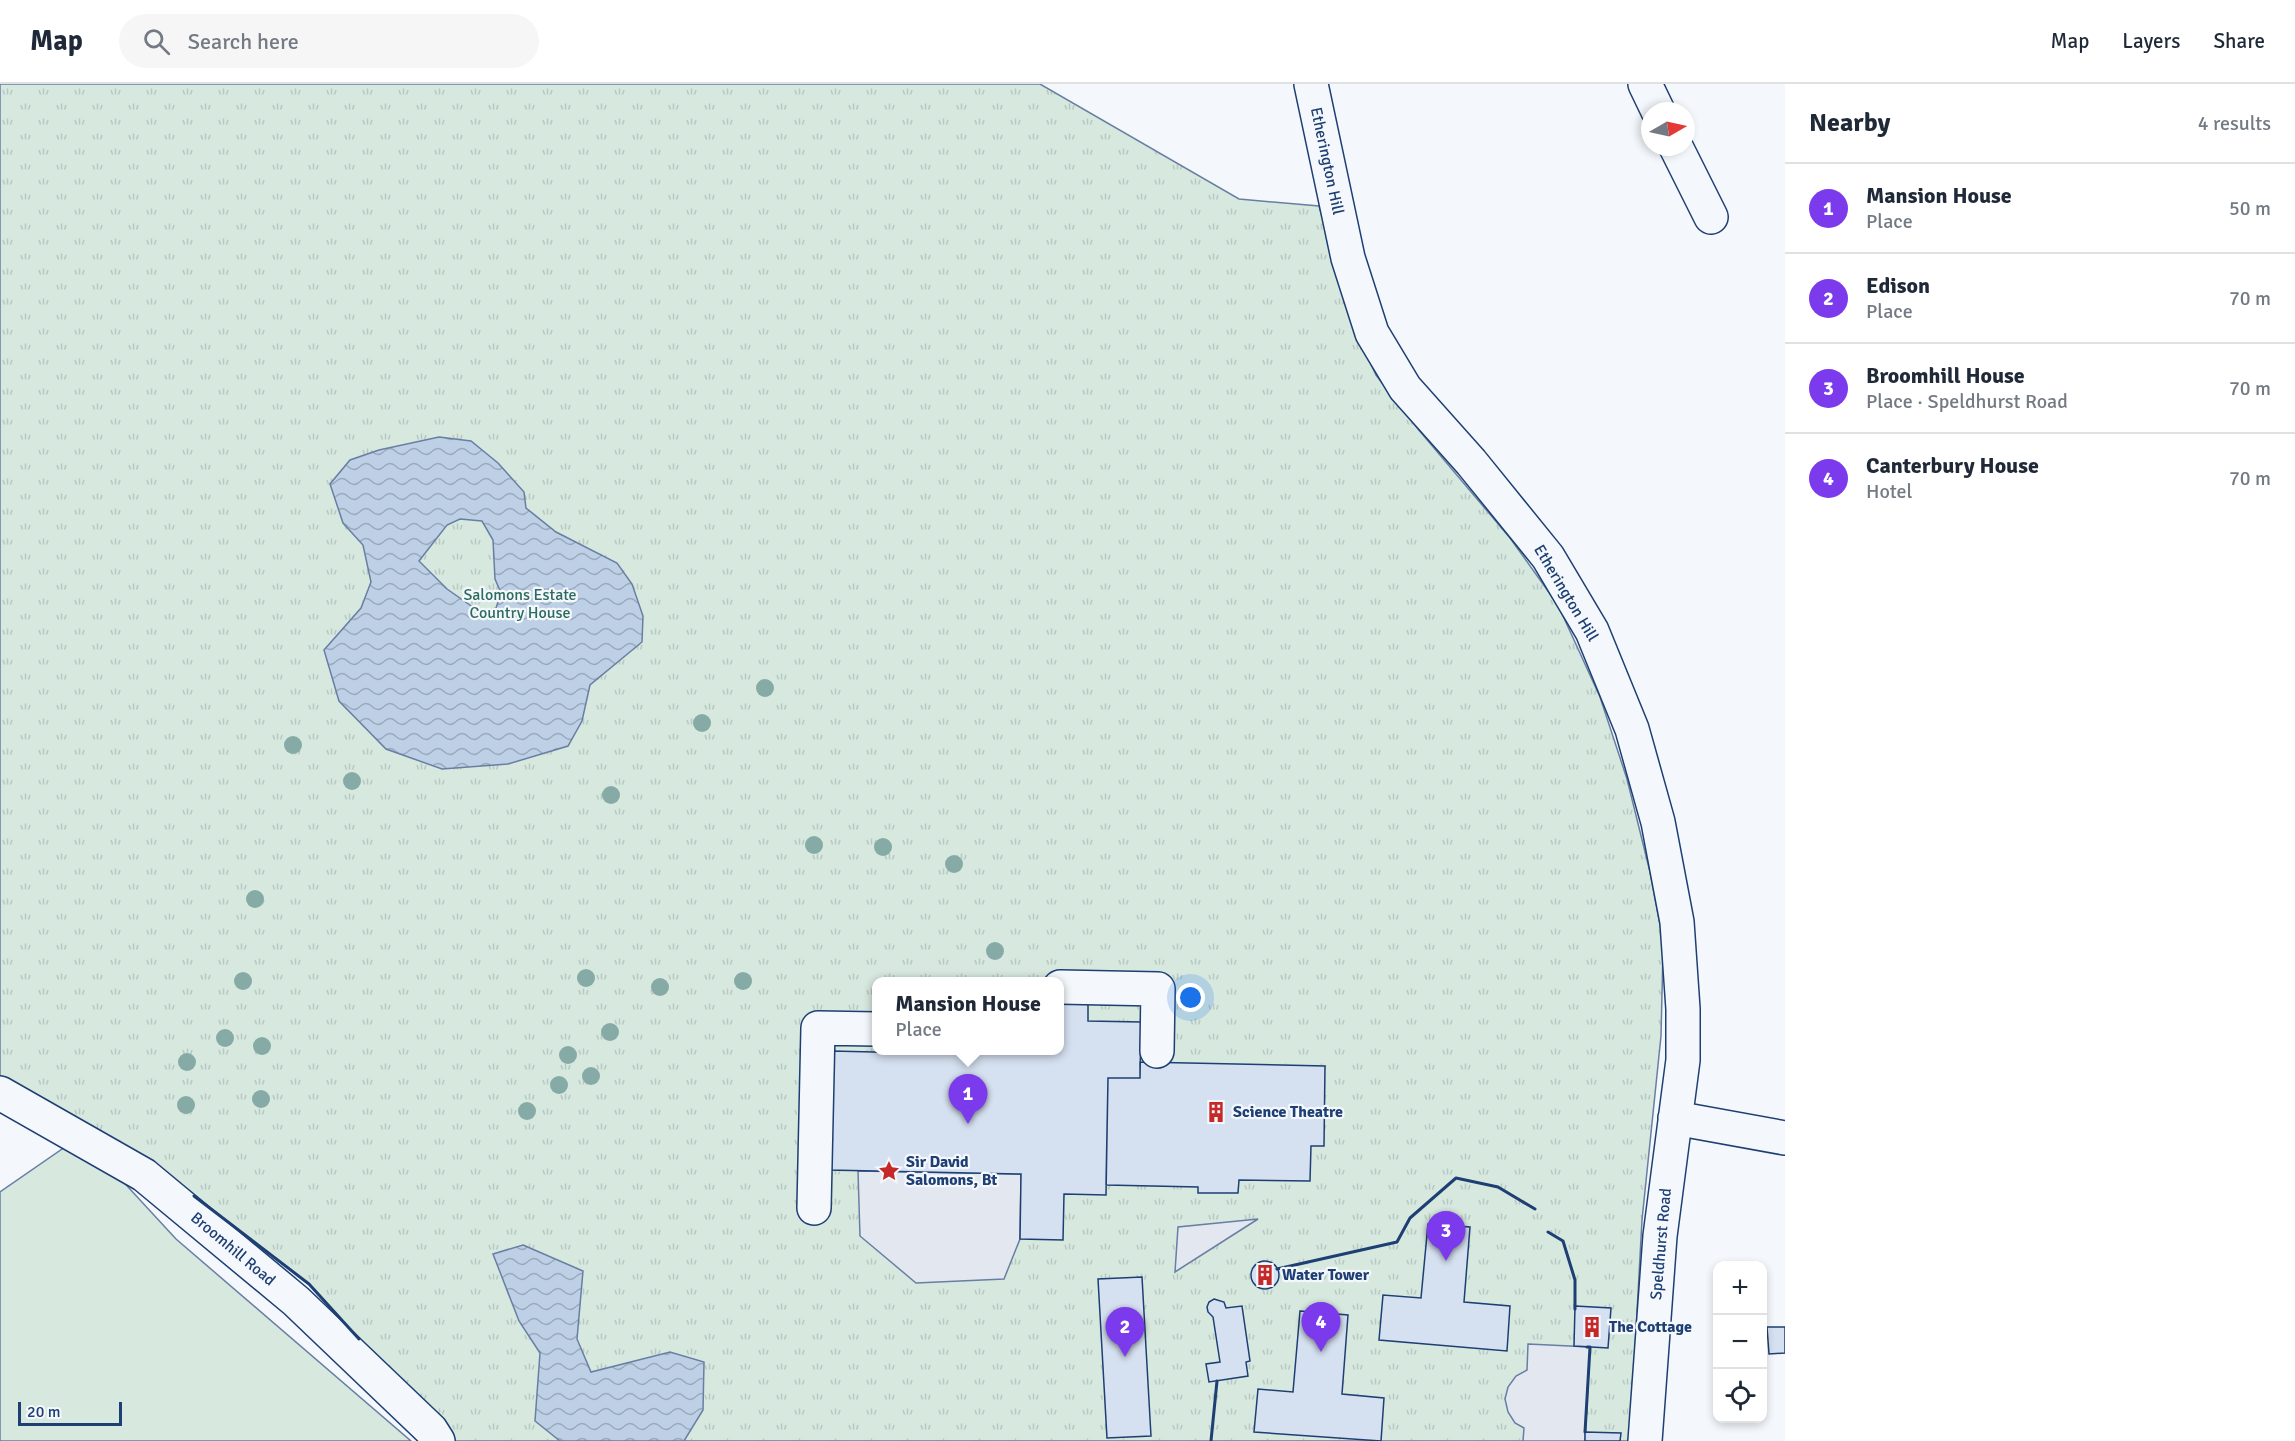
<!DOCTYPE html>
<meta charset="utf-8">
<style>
:root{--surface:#fff;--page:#f6f6f7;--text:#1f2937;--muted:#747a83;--line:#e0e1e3;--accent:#7c3aed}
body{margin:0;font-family:Signika,sans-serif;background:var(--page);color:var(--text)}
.controls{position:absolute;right:18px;bottom:18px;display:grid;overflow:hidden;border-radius:12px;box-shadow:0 3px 9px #0003}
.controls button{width:54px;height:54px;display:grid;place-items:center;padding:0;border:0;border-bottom:2px solid var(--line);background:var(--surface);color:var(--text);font:30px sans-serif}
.compass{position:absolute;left:1641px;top:18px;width:54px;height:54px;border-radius:50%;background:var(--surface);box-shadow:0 3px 9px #0003;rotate:81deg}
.scale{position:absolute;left:18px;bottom:15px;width:104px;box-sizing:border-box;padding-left:6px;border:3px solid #1d3f73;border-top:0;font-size:16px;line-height:21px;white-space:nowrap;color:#1d3f73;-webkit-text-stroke:4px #f4f7fb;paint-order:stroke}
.you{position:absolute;left:1191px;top:914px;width:21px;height:21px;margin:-15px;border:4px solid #fff;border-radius:50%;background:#1a73e8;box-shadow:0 0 0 9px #1a73e833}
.badge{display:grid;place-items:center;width:39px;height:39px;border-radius:50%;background:var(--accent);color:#fff;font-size:20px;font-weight:700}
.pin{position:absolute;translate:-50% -50px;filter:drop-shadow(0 2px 3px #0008)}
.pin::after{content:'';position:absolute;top:32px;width:21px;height:18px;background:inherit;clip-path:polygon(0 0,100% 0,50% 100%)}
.popup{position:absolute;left:872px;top:893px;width:192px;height:78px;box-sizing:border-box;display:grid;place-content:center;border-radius:12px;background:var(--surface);filter:drop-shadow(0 2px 4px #0005);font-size:20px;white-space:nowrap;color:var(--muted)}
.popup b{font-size:22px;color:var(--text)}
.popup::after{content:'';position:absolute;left:50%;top:100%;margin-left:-12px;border:12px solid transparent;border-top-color:var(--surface)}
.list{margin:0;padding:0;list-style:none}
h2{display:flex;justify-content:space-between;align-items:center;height:78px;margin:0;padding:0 24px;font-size:26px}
h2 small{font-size:20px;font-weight:400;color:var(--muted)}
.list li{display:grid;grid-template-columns:39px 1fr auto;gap:18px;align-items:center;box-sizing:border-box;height:90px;padding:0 24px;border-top:2px solid var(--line)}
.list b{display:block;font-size:22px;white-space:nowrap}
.list p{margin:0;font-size:20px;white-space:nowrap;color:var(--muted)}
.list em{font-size:20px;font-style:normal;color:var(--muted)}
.icon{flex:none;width:33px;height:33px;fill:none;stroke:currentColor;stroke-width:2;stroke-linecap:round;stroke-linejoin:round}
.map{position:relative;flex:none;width:1785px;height:1357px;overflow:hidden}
header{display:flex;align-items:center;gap:36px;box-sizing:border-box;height:84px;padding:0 30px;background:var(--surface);border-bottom:2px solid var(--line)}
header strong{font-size:28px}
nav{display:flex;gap:33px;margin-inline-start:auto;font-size:21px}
.search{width:420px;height:54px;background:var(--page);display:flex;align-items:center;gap:15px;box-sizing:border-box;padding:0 21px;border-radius:33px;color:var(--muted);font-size:22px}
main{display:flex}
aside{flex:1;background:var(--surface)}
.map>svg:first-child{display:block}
.green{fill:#d7e8df;stroke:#687fa3;stroke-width:1.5}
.park{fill:url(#park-tufts);stroke:#687fa3;stroke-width:1.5;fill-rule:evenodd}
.parking{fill:#e3e8f0;stroke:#687fa3;stroke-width:1.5}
.water{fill:url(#water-waves);stroke:#687fa3;stroke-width:1.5;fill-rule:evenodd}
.building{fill:#d5e0f0;stroke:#1d3f73;stroke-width:1.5}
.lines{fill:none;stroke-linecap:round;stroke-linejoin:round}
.minor-casing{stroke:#1d3f73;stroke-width:36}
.minor{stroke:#f4f7fb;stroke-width:33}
.wall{stroke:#1d3f73;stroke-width:3}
.tree{fill:#86aba6}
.labels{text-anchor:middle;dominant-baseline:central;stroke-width:4.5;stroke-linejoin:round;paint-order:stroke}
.street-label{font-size:16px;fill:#1d3f73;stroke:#f4f7fb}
.park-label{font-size:16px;fill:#2c6c60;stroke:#f4f7fb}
.poi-label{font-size:16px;font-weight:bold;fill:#1d3f73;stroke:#f4f7fb;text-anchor:start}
</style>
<header>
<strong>Map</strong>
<div class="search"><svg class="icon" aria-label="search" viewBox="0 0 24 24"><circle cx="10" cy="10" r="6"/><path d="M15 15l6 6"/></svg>Search here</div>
<nav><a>Map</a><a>Layers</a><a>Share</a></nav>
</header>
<main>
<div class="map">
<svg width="1785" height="1357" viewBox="0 0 1785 1357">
<defs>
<pattern id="park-tufts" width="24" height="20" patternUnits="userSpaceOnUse" patternTransform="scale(1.5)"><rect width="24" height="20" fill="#d7e8df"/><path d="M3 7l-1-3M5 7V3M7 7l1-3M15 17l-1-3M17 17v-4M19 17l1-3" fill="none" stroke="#b8c8c3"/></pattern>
<pattern id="water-waves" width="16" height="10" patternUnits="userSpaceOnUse" patternTransform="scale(1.5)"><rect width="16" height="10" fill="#bed0e5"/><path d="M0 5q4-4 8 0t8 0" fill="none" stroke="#9aaabe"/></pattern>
</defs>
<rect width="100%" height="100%" fill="#f4f7fb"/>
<path class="green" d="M81 1052 176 1155 411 1357H0V1108Z"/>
<path class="park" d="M0 0H1040L1239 115 1319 122 1355 245 1376 291 1418 345 1510 454 1558 521 1600 613 1627 695 1650 788 1661 846 1663 867 1661 952 1642 1136 1630 1357H452L309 1200 157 1083 48 1018 0 992ZM876 898H1060V966H876Z"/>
<path class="parking" d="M858 1087 1021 1090 1020 1155 1004 1195 916 1199 860 1152Z
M1258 1135 1175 1188 1178 1143Z
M1528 1260 1590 1263 1585 1357H1523L1524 1344 1515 1339 1508 1328 1505 1315 1508 1303 1516 1292 1527 1286Z"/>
<path class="water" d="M439 353 471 357 498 379 524 408 526 424 556 448 617 479 632 500 643 532 642 558 590 601 582 637 568 662 508 680 442 685 386 665 339 617 324 566 361 524 371 498 363 461 343 439 330 400 350 376 379 366ZM460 435 482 437 493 456 495 495 501 509 496 524 480 528 447 505 419 477 447 441Z
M523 1161 583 1187 577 1255 591 1288 670 1268 704 1278 703 1326 684 1357H560L535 1337 540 1269 519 1237 493 1170Z"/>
<path class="building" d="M1060 920H1088V937L1141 938 1140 994H1108L1106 1111 1064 1110 1063 1156 1020 1155 1021 1090 828 1086 831 967 960 970V966H1060Z
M1140 978 1325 982 1324 1062H1311L1310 1097 1239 1096 1238 1109H1198V1103L1106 1101 1108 994H1140Z
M1428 1140 1470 1143 1464 1218 1510 1222 1507 1267 1379 1256 1383 1211 1421 1214Z
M1251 1191a14 14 0 1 1 28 0a14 14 0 1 1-28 0Z
M1142 1193 1151 1352 1107 1354 1098 1195Z
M1214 1215 1224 1218 1226 1224 1242 1222 1250 1277 1246 1278 1248 1292 1209 1298 1206 1280 1220 1278 1213 1233 1208 1228 1207 1223 1209 1218Z
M1575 1222 1611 1224 1608 1264 1574 1262Z
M1300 1227 1348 1231 1342 1310 1384 1314 1381 1357 1254 1348 1258 1305 1293 1308Z
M1767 1243H1785V1269L1769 1270Z
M1585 1348 1621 1349 1620 1357H1585Z"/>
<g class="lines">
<defs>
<path id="minor" d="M1311 0 1348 174 1372 249 1405 304 1471 378 1548 473 1592 547 1632 645 1658 738 1677 838 1683 925V976L1660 1152 1645 1357
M1645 0 1658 27
M1676 63 1711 133
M1060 903 1158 905 1157 967
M0 1009 144 1091 296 1217 431 1346 438 1357
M1675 1034 1785 1054
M814 1124 818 944 876 945"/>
</defs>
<use href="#minor" class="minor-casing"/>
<use href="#minor" class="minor"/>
<path class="wall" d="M194 1112 309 1200 359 1255
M1548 1148 1563 1157 1575 1196V1225
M1277 1185 1397 1158 1410 1134 1456 1094 1498 1103 1535 1125
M1585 1348 1590 1263H1587
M1211 1357 1217 1297"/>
</g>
<g class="tree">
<circle cx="765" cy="604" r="9"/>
<circle cx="702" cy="639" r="9"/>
<circle cx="293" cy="661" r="9"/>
<circle cx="352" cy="697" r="9"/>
<circle cx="611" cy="711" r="9"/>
<circle cx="814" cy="761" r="9"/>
<circle cx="883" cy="763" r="9"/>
<circle cx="954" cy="780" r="9"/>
<circle cx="255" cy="815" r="9"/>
<circle cx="995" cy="867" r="9"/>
<circle cx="586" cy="894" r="9"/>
<circle cx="243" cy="897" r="9"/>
<circle cx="743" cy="897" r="9"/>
<circle cx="660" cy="903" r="9"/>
<circle cx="610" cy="948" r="9"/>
<circle cx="225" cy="954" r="9"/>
<circle cx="262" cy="962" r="9"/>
<circle cx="568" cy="971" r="9"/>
<circle cx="187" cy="978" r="9"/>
<circle cx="591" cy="992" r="9"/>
<circle cx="559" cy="1001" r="9"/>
<circle cx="261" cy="1015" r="9"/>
<circle cx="186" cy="1021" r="9"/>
<circle cx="527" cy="1027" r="9"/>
</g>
<defs>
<symbol id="building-bare" viewBox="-9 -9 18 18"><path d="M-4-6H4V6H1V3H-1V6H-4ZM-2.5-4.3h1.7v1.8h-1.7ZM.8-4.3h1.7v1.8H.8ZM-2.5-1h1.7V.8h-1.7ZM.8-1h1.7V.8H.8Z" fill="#c62828" stroke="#f4f7fb" stroke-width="2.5" paint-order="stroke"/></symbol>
<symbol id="sight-bare" viewBox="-9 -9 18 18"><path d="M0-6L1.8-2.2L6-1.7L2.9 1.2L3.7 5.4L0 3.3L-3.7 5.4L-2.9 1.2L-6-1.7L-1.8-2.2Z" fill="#c62828" stroke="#f4f7fb" stroke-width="2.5" paint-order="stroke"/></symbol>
</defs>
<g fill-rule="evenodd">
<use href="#building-bare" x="1201" y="1013" width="30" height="30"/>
<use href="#sight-bare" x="874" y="1072" width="30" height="30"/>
<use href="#building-bare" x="1250" y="1176" width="30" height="30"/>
<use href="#building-bare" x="1577" y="1228" width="30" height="30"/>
</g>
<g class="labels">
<g class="street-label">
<text transform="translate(1327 77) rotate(78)">Etherington Hill</text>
<text transform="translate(1566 509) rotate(59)">Etherington Hill</text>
<text transform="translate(1661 1160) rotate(-85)">Speldhurst Road</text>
<text transform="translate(233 1165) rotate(40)">Broomhill Road</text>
</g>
<g class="park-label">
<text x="520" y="511">Salomons Estate<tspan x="520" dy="18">Country House</tspan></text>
</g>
<g class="poi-label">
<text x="1233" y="1028">Science Theatre</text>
<text x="906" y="1078">Sir David<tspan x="906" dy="18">Salomons, Bt</tspan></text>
<text x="1282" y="1191">Water Tower</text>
<text x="1609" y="1243">The Cottage</text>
</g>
</g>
</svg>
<div class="controls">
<button>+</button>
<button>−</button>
<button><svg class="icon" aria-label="locate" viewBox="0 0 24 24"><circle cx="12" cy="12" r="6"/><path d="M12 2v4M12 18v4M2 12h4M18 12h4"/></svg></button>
</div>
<svg class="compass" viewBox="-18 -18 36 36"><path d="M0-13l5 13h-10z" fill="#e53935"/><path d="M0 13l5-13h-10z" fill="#747a83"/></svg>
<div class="scale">20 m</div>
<div class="you"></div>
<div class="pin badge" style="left:968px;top:1040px">1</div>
<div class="popup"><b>Mansion House</b>Place</div>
<div class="pin badge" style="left:1125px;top:1273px">2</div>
<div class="pin badge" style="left:1446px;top:1177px">3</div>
<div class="pin badge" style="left:1321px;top:1268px">4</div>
</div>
<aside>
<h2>Nearby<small>4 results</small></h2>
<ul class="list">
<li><span class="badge">1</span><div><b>Mansion House</b><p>Place</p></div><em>50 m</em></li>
<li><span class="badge">2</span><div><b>Edison</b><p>Place</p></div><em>70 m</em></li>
<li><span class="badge">3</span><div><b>Broomhill House</b><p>Place · Speldhurst Road</p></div><em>70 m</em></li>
<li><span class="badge">4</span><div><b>Canterbury House</b><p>Hotel</p></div><em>70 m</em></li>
</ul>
</aside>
</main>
